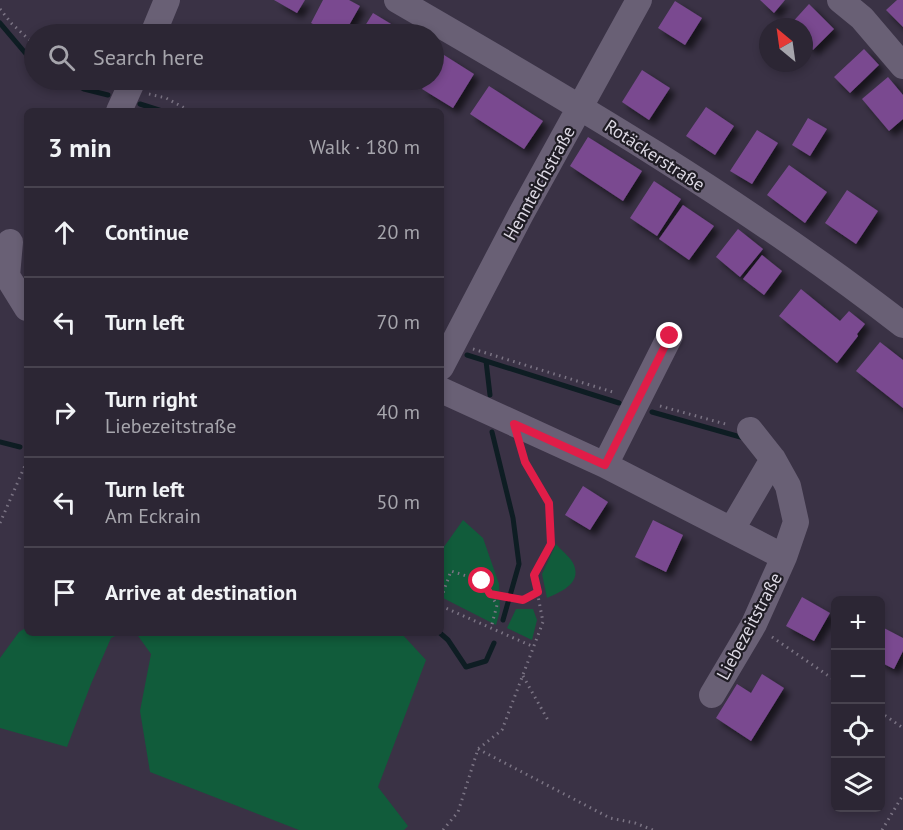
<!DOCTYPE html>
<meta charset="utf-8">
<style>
:root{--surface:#2c2634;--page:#342e3c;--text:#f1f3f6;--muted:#a6a5ac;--line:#48434f}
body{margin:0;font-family:"PT Sans",sans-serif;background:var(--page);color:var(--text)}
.controls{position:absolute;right:18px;bottom:18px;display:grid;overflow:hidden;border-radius:9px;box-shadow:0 3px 9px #0003}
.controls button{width:54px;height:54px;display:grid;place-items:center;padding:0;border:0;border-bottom:2px solid var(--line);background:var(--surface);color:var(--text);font:30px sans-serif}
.compass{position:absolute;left:759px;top:18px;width:54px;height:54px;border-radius:50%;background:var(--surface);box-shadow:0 3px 9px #0003;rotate:331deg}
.stop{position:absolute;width:18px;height:18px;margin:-14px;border:4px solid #e11d48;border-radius:50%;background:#fff}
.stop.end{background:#e11d48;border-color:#fff;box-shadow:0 2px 6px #0008}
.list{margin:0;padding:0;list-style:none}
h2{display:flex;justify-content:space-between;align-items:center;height:78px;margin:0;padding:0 24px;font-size:26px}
h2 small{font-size:20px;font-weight:400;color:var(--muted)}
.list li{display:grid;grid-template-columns:39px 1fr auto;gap:18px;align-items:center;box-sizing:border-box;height:90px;padding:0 24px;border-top:2px solid var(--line)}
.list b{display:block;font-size:22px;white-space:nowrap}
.list p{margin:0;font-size:20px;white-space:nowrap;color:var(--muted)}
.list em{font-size:20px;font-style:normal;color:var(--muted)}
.icon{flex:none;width:33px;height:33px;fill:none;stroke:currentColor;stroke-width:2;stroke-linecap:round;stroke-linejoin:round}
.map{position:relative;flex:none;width:903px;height:830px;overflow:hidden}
.search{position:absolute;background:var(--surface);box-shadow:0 3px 9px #0003;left:24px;top:24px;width:420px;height:66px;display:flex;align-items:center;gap:15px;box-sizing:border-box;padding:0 21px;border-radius:33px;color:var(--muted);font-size:22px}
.panel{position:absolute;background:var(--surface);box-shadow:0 3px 9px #0003;left:24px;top:108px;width:420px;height:528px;border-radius:9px}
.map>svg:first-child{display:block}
.green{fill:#115c3b}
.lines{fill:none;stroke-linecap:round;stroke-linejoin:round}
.stream{stroke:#0e1d23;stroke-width:5}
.building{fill:#7a4a90;filter:url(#shadow)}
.path{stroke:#7b7484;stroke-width:3;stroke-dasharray:1.5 4.5;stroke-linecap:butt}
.minor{stroke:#696075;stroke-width:26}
.route{stroke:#e11d48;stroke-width:8}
.labels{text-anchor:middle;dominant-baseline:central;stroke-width:4.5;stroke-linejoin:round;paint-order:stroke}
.street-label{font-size:18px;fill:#ddd9e4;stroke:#1f1c24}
</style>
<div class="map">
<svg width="903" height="830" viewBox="0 0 903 830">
<defs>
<filter id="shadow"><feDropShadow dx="5.5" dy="5.5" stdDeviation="3" flood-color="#0009"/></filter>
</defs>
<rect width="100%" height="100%" fill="#3a3245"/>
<path class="green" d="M463 520 483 538 499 584 500 611 496 625 441 597V551Z
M556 544C561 550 570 557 573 563 583 583 561 592 547 598L542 574Z
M516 609H533L537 620 532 640 507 628Z
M27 627V633H122L111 638 91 684 67 747 0 728V658L19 632Z
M136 633H401L426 660 378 787 408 826 404 830H299L150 772 140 711 151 654Z"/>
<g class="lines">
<path class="stream" d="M0 23 27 55 34 60
M68 80 84 89 108 95
M140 104 162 111
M467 355 619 403
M486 361 490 395
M652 412 744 438
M492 432 513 518 519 564 503 620
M0 442 20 447
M440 633 448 640 466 667 486 661 494 643"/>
</g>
<path class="building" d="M274 0H305L297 13Z
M323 0H349L360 6 344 34H332L311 23Z
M760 0H785L774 13Z
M897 0H903V27L886 10Z
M675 1 702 18 685 45 658 28Z
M809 4 834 29 813 50 804 41V27L789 26Z
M373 13 401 30 409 34H360Z
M864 49 879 65 850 93 834 77Z
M444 55 474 74 453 108 422 89 429 80H434V72Z
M642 70 670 88 649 120 622 102Z
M888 77 903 95V119L889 131 862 99Z
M489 86 543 121 524 149 470 114Z
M706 107 734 126 715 155 686 136Z
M808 118 827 129 810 156 792 145Z
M757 130 778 143 752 184 730 171Z
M588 137 642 171 623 201 570 166Z
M789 165 827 192 805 223 767 195Z
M654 181 681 199 657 236 630 218Z
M847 190 878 211 856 244 825 223Z
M683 205 714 226 689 260 659 239Z
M738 229 763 249 740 277 716 257Z
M762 255 782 271 764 295 743 279Z
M801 289 840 321 849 311 865 324 857 334 858 336 837 363 779 316Z
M880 342 903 360V408L856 371Z
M583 486 608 502 590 530 565 515Z
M653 520 683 535 666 572 635 557Z
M802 597 830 613 814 641 786 626Z
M882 627 903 638V651L894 669 880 662Z
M762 674 784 688 751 741 716 718 737 684 751 693Z"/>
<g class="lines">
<path class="path" d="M0 9 12 24 34 44
M89 80 107 84
M149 94 166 98 190 111
M473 349 616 393
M660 406 729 425
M0 523 27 461
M491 595 523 600 538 592
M441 598 451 571 482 581 497 605 491 628
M441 606 534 647
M772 637 836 681
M523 676 549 722
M880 712 903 728
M478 749 610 818 635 823 653 830
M443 830 458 812 478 749 502 730 543 622 534 575 551 544 549 503 525 462 522 451
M882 830 903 795"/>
<path class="minor" d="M397 0C570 100 745 202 903 325
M840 0 862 18 903 66
M153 34 167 0
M119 111 133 80
M10 242 7 276 27 308
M441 367 521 214 639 0
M441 390 605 465 784 557 754 624 712 695
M750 430 773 459 788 486 796 522 784 557
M605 465 670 336
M732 529 773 459"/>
</g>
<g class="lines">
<path class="route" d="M482 581 490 594 523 600 538 592 534 575 551 544 549 503 525 462 514 424 605 465 670 336"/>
</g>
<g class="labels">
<g class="street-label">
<text transform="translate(655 155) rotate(33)">Rotäckerstraße</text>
<text transform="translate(539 183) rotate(-61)">Hennteichstraße</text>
<text transform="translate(749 626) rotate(-62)">Liebezeitstraße</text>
</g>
</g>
</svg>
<div class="controls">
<button>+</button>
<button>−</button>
<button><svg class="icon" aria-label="locate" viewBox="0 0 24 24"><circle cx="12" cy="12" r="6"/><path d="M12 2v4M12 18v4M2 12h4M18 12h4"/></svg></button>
<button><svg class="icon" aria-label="layers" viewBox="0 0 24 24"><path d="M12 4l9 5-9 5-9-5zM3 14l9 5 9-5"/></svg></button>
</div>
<svg class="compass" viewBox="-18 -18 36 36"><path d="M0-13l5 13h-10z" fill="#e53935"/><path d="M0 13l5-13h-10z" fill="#a6a5ac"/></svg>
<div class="stop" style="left:482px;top:581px"></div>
<div class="stop end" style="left:670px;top:336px"></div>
<div class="search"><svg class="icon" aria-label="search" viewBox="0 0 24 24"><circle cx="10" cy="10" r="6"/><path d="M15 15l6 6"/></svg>Search here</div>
<section class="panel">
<h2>3 min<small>Walk · 180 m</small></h2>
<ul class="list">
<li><svg class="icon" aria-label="ahead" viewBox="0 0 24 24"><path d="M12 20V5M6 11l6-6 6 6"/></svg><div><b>Continue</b></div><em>20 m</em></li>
<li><svg class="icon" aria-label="left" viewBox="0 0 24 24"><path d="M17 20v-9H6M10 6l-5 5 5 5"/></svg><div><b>Turn left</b></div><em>70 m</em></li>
<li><svg class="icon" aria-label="right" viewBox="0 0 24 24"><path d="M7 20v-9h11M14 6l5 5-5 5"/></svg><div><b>Turn right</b><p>Liebezeitstraße</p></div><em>40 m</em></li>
<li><svg class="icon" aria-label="left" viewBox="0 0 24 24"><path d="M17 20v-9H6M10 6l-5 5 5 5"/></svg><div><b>Turn left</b><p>Am Eckrain</p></div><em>50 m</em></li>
<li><svg class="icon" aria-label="arrive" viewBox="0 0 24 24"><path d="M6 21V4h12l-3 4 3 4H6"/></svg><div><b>Arrive at destination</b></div></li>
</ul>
</section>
</div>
